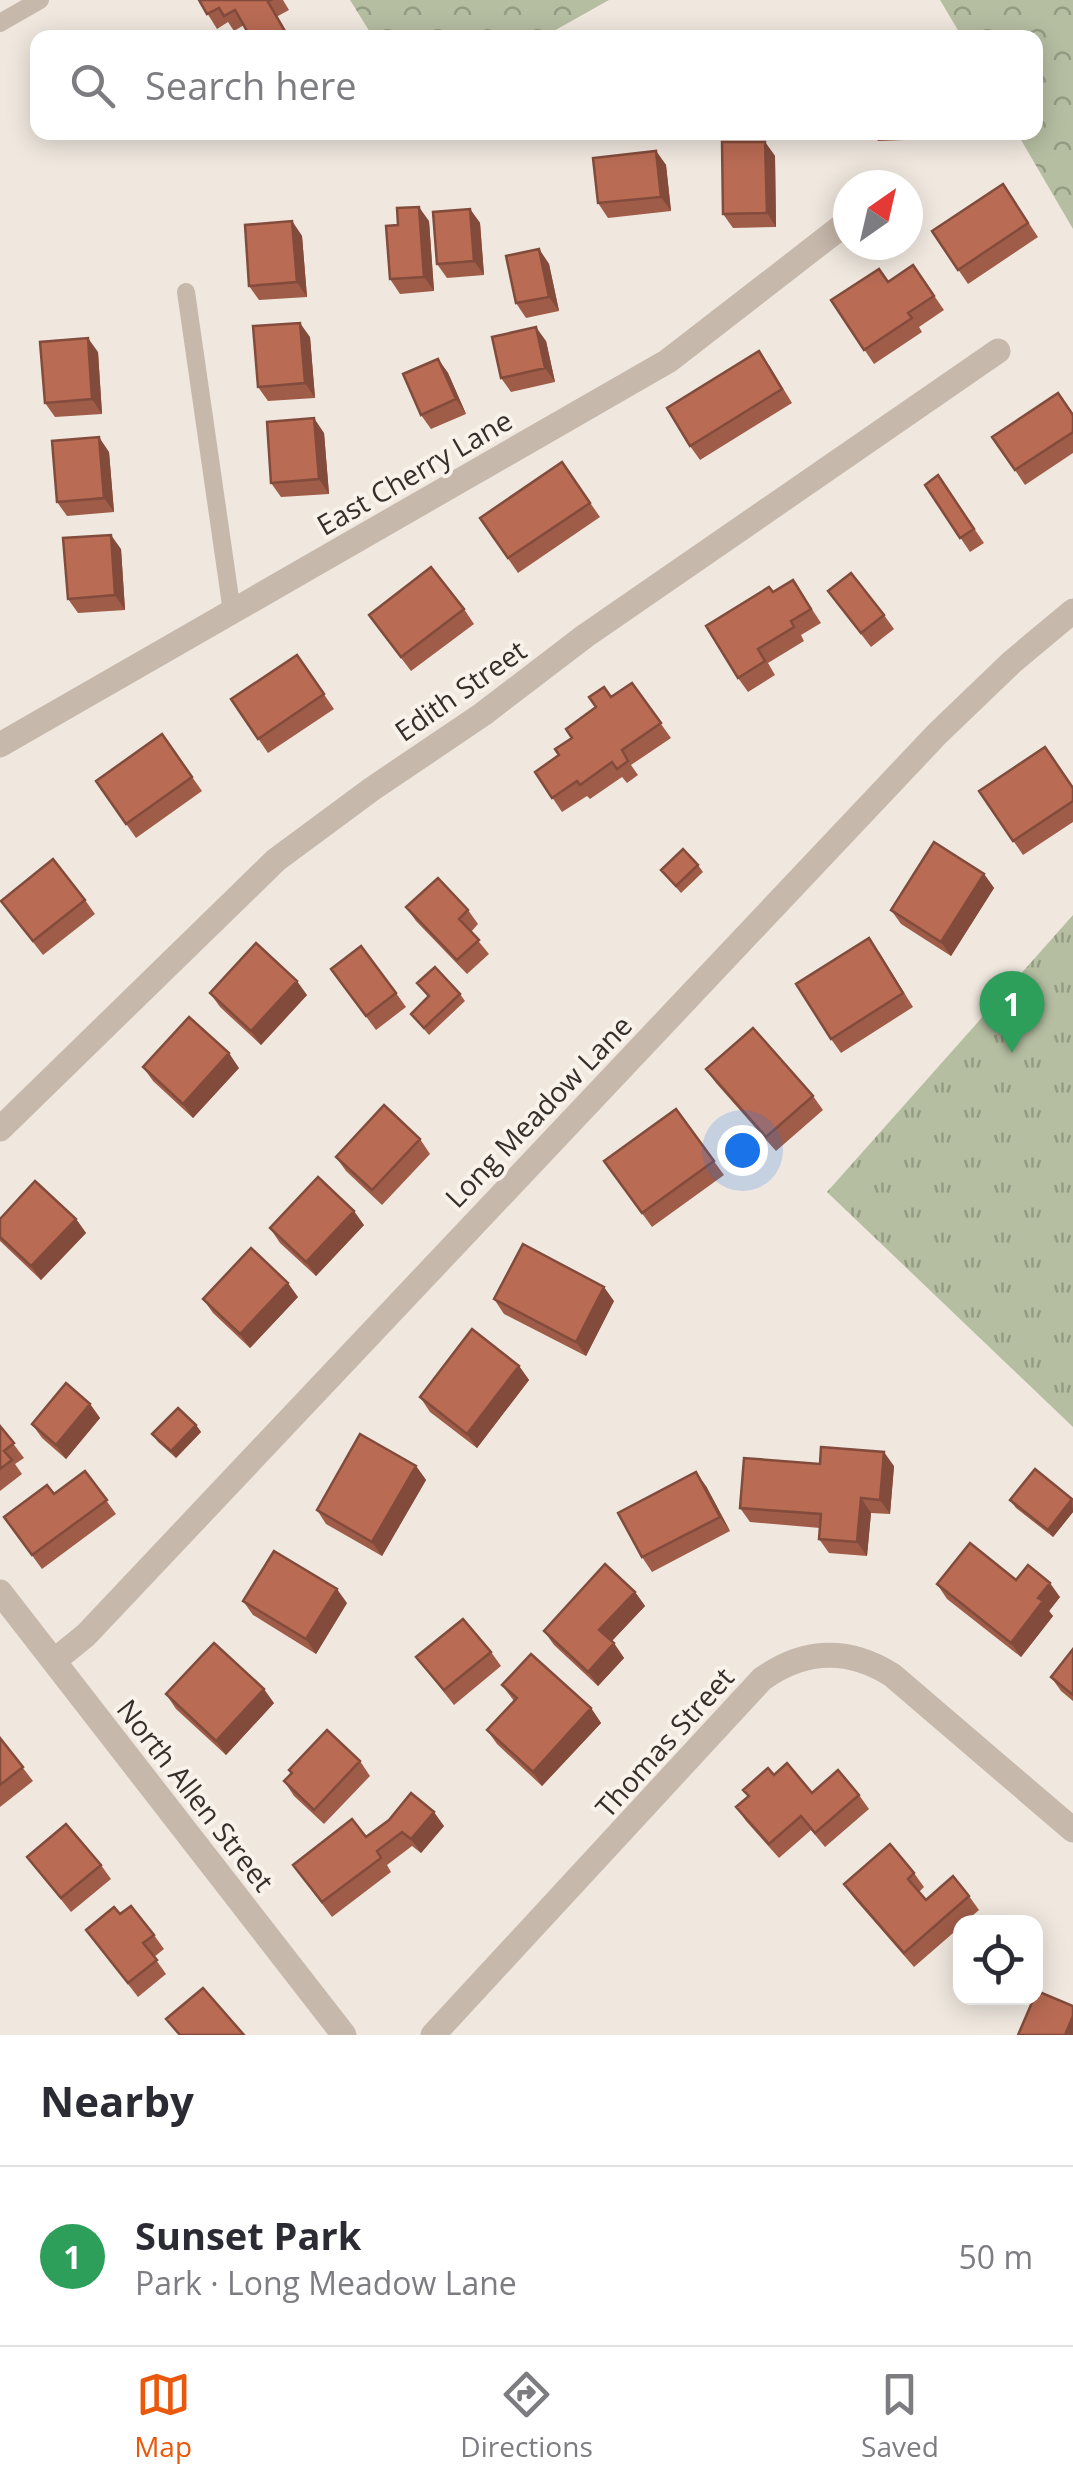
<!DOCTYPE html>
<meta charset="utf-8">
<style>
:root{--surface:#fff;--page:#f2f2f3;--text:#2b2b33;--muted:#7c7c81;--line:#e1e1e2;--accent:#ea580c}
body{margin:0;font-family:"Open Sans",sans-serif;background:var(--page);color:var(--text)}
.controls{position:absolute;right:30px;bottom:30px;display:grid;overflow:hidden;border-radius:20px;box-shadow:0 5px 25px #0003}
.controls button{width:90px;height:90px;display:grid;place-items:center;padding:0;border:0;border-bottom:2px solid var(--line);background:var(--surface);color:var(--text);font:50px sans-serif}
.compass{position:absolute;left:833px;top:170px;width:90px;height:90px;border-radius:50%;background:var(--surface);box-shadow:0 5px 25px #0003;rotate:34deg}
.you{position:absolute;left:742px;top:1150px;width:35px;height:35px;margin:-25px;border:8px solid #fff;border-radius:50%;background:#1a73e8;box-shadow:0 0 0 15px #1a73e833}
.badge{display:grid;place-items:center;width:65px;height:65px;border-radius:50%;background:var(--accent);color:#fff;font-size:32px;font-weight:700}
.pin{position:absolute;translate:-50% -82px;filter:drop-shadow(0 2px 5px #0008)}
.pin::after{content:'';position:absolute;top:52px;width:35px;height:30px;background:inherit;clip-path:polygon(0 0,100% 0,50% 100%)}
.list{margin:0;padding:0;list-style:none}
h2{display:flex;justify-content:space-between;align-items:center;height:130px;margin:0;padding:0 40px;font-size:42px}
h2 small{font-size:32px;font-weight:400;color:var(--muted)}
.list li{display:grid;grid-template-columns:65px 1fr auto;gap:30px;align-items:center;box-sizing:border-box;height:180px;padding:0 40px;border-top:2px solid var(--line)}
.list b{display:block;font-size:38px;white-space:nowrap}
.list p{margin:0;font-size:32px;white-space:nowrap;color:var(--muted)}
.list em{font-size:32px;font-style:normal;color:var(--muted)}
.icon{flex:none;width:55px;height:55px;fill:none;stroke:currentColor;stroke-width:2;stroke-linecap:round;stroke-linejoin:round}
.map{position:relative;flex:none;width:1073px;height:2035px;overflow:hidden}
.search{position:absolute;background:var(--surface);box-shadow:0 5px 25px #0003;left:30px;right:30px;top:30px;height:110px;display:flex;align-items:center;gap:25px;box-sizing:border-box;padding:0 35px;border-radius:20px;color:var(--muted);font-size:38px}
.sheet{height:310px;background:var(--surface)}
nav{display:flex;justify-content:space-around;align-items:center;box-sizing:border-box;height:140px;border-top:2px solid var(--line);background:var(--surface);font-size:28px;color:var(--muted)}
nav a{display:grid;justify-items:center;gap:5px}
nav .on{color:var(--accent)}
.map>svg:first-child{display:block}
.grass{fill:url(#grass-tufts)}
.forest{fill:url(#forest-crowns)}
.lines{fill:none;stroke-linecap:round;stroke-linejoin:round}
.lane{stroke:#c7b8ac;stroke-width:18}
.street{stroke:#c7b8ac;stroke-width:25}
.wall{fill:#9f5c48}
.shaded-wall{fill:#824b3b}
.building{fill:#b96b54;stroke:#824b3b;stroke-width:2.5}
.labels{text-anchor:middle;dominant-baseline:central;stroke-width:8;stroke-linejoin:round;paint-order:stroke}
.street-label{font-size:28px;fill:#362e2a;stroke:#f8f2eb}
</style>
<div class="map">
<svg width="1073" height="2035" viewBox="0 0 1073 2035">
<defs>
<pattern id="grass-tufts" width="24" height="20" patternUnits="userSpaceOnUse" patternTransform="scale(2.5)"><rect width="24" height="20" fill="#b5bea1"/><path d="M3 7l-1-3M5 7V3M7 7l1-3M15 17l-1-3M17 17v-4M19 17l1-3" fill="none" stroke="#949b83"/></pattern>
<pattern id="forest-crowns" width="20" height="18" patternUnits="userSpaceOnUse" patternTransform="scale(2.5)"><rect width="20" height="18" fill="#b5bea1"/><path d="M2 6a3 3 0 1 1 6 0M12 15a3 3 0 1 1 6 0" fill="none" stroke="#949b83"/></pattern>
</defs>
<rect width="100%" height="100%" fill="#f0e8df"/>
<path class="grass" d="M1073 915V1427L827 1192Z"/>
<path class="forest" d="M350 0H609L543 37H373Z
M940 0H1073V229L1017 133 1036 132V38L962 37Z"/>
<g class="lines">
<path class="lane" d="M0 23 40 0
M186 292 232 612"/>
<path class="street" d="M0 745 668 361 841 227
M0 1129 276 860 372 789 483 714 585 636 998 351
M0 1592 344 2035
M54 1661 86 1635 937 734 1012 662 1073 611
M433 2035 762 1679C804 1649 848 1647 892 1675L1073 1830"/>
</g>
<path class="wall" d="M199 0H283L289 10 278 16 244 25 234 31 228 22 217 29Z
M872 132H905V140L878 141Z
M765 142 775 156 776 227 733 228 723 214Z
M656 151 666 165 671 211 608 218 598 203Z
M1003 184 1038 237 968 284 932 231Z
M470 209 480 223 484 275 447 278 437 264Z
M292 221 302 236 307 297 259 300 249 286Z
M429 221 434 291 400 294 390 279 398 225Z
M539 249 549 264 559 311 526 318 516 303Z
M913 265 944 310 919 327 922 332 874 364 831 300 888 282Z
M310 337 315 398 268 401 258 387Z
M546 341 555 382 511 392 501 378Z
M98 352 102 414 55 417 45 403Z
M438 359 448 373 466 414 431 429 421 415Z
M769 365 792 403 700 460 690 446Z
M1073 414V453L1025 485 1015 470Z
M324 433 329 494 281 497 271 483Z
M109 452 114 512 67 516 57 502Z
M562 462 600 517 518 573 480 518Z
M938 475 984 543 970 552 925 485Z
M121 549 125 610 78 613 68 599Z
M793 580 821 623 801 635 804 641 768 663 775 675 748 692 738 678 773 592Z
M828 591 884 615 894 629 871 647Z
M464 609 474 624 411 671 379 629Z
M297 655 334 709 268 753 231 699Z
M632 683 671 738 631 765 638 775 627 783 622 777 590 799 587 796 562 812 535 772 559 755 572 738 611 697Z
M162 734 202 791 136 838 96 781Z
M1073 788V822L1023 855 979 791Z
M698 865 703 872 681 893 661 870Z
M984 874 994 888 951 956 901 924 891 910Z
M85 900 95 914 43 955 1 901Z
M406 907 468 910 478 924 471 932 489 954 467 974 416 921Z
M879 952 913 1007 841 1053 831 1039Z
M331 969 396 993 406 1007 376 1030Z
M417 983 460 994 465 1001 429 1035 411 1014 428 997Z
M210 993 307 995 261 1045 220 1007Z
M143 1067 239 1068 193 1118 153 1081Z
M706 1069 813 1096 823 1110 776 1151 716 1083Z
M676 1109 724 1175 652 1227 604 1161Z
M420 1139 430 1154 382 1205 346 1171 336 1157Z
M0 1219H76L86 1233 41 1280 0 1241Z
M364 1225 316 1276 280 1243 270 1228Z
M298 1297 250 1348 213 1313 203 1299Z
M494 1299 614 1301 586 1356 504 1314Z
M519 1366 529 1380 477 1448 430 1412 420 1397Z
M90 1404 100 1418 66 1459 42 1438 32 1424Z
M196 1425 201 1432 176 1458 158 1442 152 1434Z
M0 1426 24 1458 15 1464 22 1474 0 1491Z
M820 1464 894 1466 890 1514 871 1513 867 1556 829 1553 819 1539 820 1528 750 1522 740 1508Z
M416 1466 426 1480 382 1556 326 1524 317 1510Z
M85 1471 116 1514 42 1569 4 1517 54 1494Z
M706 1486 730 1531 652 1572 642 1557Z
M1010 1500H1073V1512L1053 1537 1016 1508Z
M1016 1580 1060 1597 1049 1611 1053 1616 1021 1657 947 1599 937 1584Z
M635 1592 645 1606 612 1641 624 1658 598 1686 554 1645 544 1631Z
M243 1601 347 1603 316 1654 253 1615Z
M1073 1649V1701L1061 1691 1051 1677Z
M491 1652 501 1666 454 1705 416 1657Z
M502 1685 591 1708 601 1723 542 1786 497 1744 487 1730 514 1701Z
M166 1694 274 1703 226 1755 176 1709Z
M0 1738 33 1781 0 1807Z
M360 1761 370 1776 324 1824 294 1796 284 1781 291 1774 289 1770Z
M774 1775 812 1793 859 1795 869 1809 825 1847 811 1830 779 1858 746 1821 736 1807 748 1796 743 1790Z
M444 1826 421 1853 412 1846 387 1865 391 1872 332 1917 293 1865 366 1837Z
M27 1857 101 1865 111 1879 71 1912Z
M914 1873 924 1887 919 1892 926 1900 969 1896 979 1910 965 1922H960V1927L914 1967 854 1898 844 1884Z
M120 1914 154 1935 164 1949 154 1957 166 1974 138 1997 86 1930Z"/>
<path class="shaded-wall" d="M765 142 775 156 776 227 767 213Z
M656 151 666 165 671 211 661 197Z
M419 207 429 221 434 291 424 277Z
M470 209 480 223 484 275 474 261Z
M292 221 302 236 307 297 297 282Z
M539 249 549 264 559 311 549 297Z
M300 323 310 337 315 398 305 383Z
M536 327 546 341 555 382 545 368Z
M88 338 98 352 102 414 92 399Z
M438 359 448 373 466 414 456 399Z
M314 418 324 433 329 494 319 479Z
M99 437 109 452 114 512 104 498Z
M111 535 121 549 125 610 115 595Z
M984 874 994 888 951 956 941 942Z
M297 981 307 995 261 1045 251 1031Z
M229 1053 239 1068 193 1118 183 1104Z
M354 1211 364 1225 316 1276 306 1262Z
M76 1219 86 1233 41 1280 31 1266Z
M288 1283 298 1297 250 1348 240 1334Z
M604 1287 614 1301 586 1356 576 1342Z
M519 1366 529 1380 477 1448 467 1434Z
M90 1404 100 1418 66 1459 56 1445Z
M196 1425 201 1432 176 1458 171 1451Z
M884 1452 894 1466 890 1514 880 1500Z
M416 1466 426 1480 382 1556 372 1542Z
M696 1472 706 1486 730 1531 720 1517Z
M861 1498 871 1513 867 1556 857 1542Z
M1072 1499 1073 1512 1053 1537 1048 1530Z
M1050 1583 1060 1597 1049 1611 1053 1616 1021 1657 1011 1643 1038 1598Z
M337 1589 347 1603 316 1654 306 1639Z
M635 1592 645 1606 609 1644 599 1630Z
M614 1643 624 1658 598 1686 588 1672Z
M264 1689 274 1703 226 1755 216 1741Z
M591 1708 601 1723 542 1786 533 1772Z
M434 1812 444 1826 421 1853 411 1839Z
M1073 2016V2035H1065Z"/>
<path class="building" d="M199 0H271L268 2 289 38H251L235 10 224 16 219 8 207 14Z
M722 142H765L767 213 723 214Z
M656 151 661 197 598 203 593 158Z
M1003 184 1028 223 958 270 932 231Z
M419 207 424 277 390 279 386 226 398 225 397 208Z
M470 209 474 261 437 264 433 212Z
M292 221 297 282 249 286 245 225Z
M539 249 549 297 516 303 506 256Z
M913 265 934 296 908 313 912 318 864 350 831 300 879 269 888 282Z
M300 323 305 383 258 387 253 326Z
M536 327 545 368 501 378 492 337Z
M88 338 92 399 45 403 40 342Z
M759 351 782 389 690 446 667 408Z
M438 359 456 399 421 415 403 374Z
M1058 393 1073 415V432L1015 470 992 437Z
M314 418 319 479 271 483 267 422Z
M99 437 104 498 57 502 52 441Z
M562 462 590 503 508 558 480 518Z
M938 475 974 529 960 538 925 485Z
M111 535 115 595 68 599 63 538Z
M431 567 464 609 401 657 369 615Z
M851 573 884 615 861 633 828 591Z
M793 580 811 609 791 621 794 627 758 649 765 661 738 678 706 626 769 587 773 592Z
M297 655 324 694 258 739 231 699Z
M632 683 661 723 622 750 628 761 617 769 612 762 580 785 577 781 552 798 535 772 559 755 555 749 572 738 566 729 596 707 589 697 604 687 611 697Z
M162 734 192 777 126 824 96 781Z
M1045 747 1073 788V801L1013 841 979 791Z
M934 842 984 874 941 942 891 910Z
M683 849 698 865 676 886 661 870Z
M53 859 85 900 33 941 1 901Z
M438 878 468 910 459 919 479 940 457 960 406 907Z
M869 938 903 993 831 1039 796 984Z
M256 943 297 981 251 1031 210 993Z
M361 946 396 993 366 1016 331 969Z
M435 967 460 994 424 1028 411 1014 429 996 417 983Z
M189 1017 229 1053 183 1104 143 1067Z
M753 1028 813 1096 766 1137 706 1069Z
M384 1105 420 1139 372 1190 336 1157Z
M676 1109 714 1161 642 1213 604 1161Z
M318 1177 354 1211 306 1262 270 1228Z
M35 1181 76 1219 31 1266 0 1237V1219Z
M523 1244 604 1287 576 1342 494 1299Z
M251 1248 288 1283 240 1334 203 1299Z
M472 1329 519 1366 467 1434 420 1397Z
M66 1383 90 1404 56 1445 32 1424Z
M178 1408 196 1425 171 1451 152 1434Z
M0 1426 14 1443 4 1451 12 1460 0 1469Z
M360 1434 416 1466 372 1542 317 1510Z
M821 1447 884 1452 880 1500 861 1498 857 1542 819 1539 821 1514 740 1508 744 1458 820 1464Z
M1035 1469 1072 1499 1048 1530 1010 1500Z
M85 1471 107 1500 32 1555 4 1517 47 1485 54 1494Z
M696 1472 720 1517 642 1557 618 1513Z
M970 1543 1016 1580 1028 1565 1050 1583 1038 1598 1043 1601 1011 1643 937 1584Z
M274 1551 337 1589 306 1639 243 1601Z
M605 1564 635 1592 599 1630 614 1643 588 1672 544 1631Z
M463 1619 491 1652 444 1690 416 1657Z
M214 1643 264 1689 216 1741 166 1694Z
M1073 1649V1695L1051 1677Z
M531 1654 591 1708 533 1772 487 1730 517 1698 502 1685Z
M327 1730 360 1761 314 1810 284 1781 292 1773 289 1770Z
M0 1738 23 1767 0 1785Z
M787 1763 812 1793 838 1770 859 1795 815 1833 801 1816 769 1844 736 1807 749 1796 743 1790 768 1768 774 1775Z
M411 1793 434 1812 411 1839 402 1832 377 1851 381 1858 322 1902 293 1865 352 1819 366 1837 389 1820Z
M66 1824 101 1865 61 1898 27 1857Z
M890 1844 914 1873 908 1879 926 1900 953 1876 969 1896 904 1953 844 1884Z
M131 1906 154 1935 143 1943 157 1960 128 1983 86 1930 114 1907 120 1914Z
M203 1988 244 2035H180L166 2019Z
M1037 1991 1073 2006V2016L1065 2035H1018Z"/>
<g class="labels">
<g class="street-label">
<text transform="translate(414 472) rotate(-30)">East Cherry Lane</text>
<text transform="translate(460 690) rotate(-35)">Edith Street</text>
<text transform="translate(538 1111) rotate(-46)">Long Meadow Lane</text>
<text transform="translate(664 1742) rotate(-48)">Thomas Street</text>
<text transform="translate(196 1795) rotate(52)">North Allen Street</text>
</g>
</g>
</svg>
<div class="controls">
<button><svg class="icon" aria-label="locate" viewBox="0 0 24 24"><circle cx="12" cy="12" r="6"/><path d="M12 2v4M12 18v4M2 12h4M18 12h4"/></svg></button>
</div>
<svg class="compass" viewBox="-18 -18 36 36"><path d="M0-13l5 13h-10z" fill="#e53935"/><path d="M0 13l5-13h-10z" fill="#7c7c81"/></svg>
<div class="you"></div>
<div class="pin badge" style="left:1012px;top:1053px;background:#2e9e5b">1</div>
<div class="search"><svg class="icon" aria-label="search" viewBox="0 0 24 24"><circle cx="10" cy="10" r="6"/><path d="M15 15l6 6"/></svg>Search here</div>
</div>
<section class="sheet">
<h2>Nearby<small></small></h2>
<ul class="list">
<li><span class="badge" style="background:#2e9e5b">1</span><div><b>Sunset Park</b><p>Park · Long Meadow Lane</p></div><em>50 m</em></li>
</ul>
</section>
<nav>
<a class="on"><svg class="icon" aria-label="map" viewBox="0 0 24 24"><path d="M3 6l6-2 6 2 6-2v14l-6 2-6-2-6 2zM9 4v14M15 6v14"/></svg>Map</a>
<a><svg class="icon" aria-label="directions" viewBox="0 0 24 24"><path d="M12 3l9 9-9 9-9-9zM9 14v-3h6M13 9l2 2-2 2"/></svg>Directions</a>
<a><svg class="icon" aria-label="saved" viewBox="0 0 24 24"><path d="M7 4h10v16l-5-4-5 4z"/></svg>Saved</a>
</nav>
